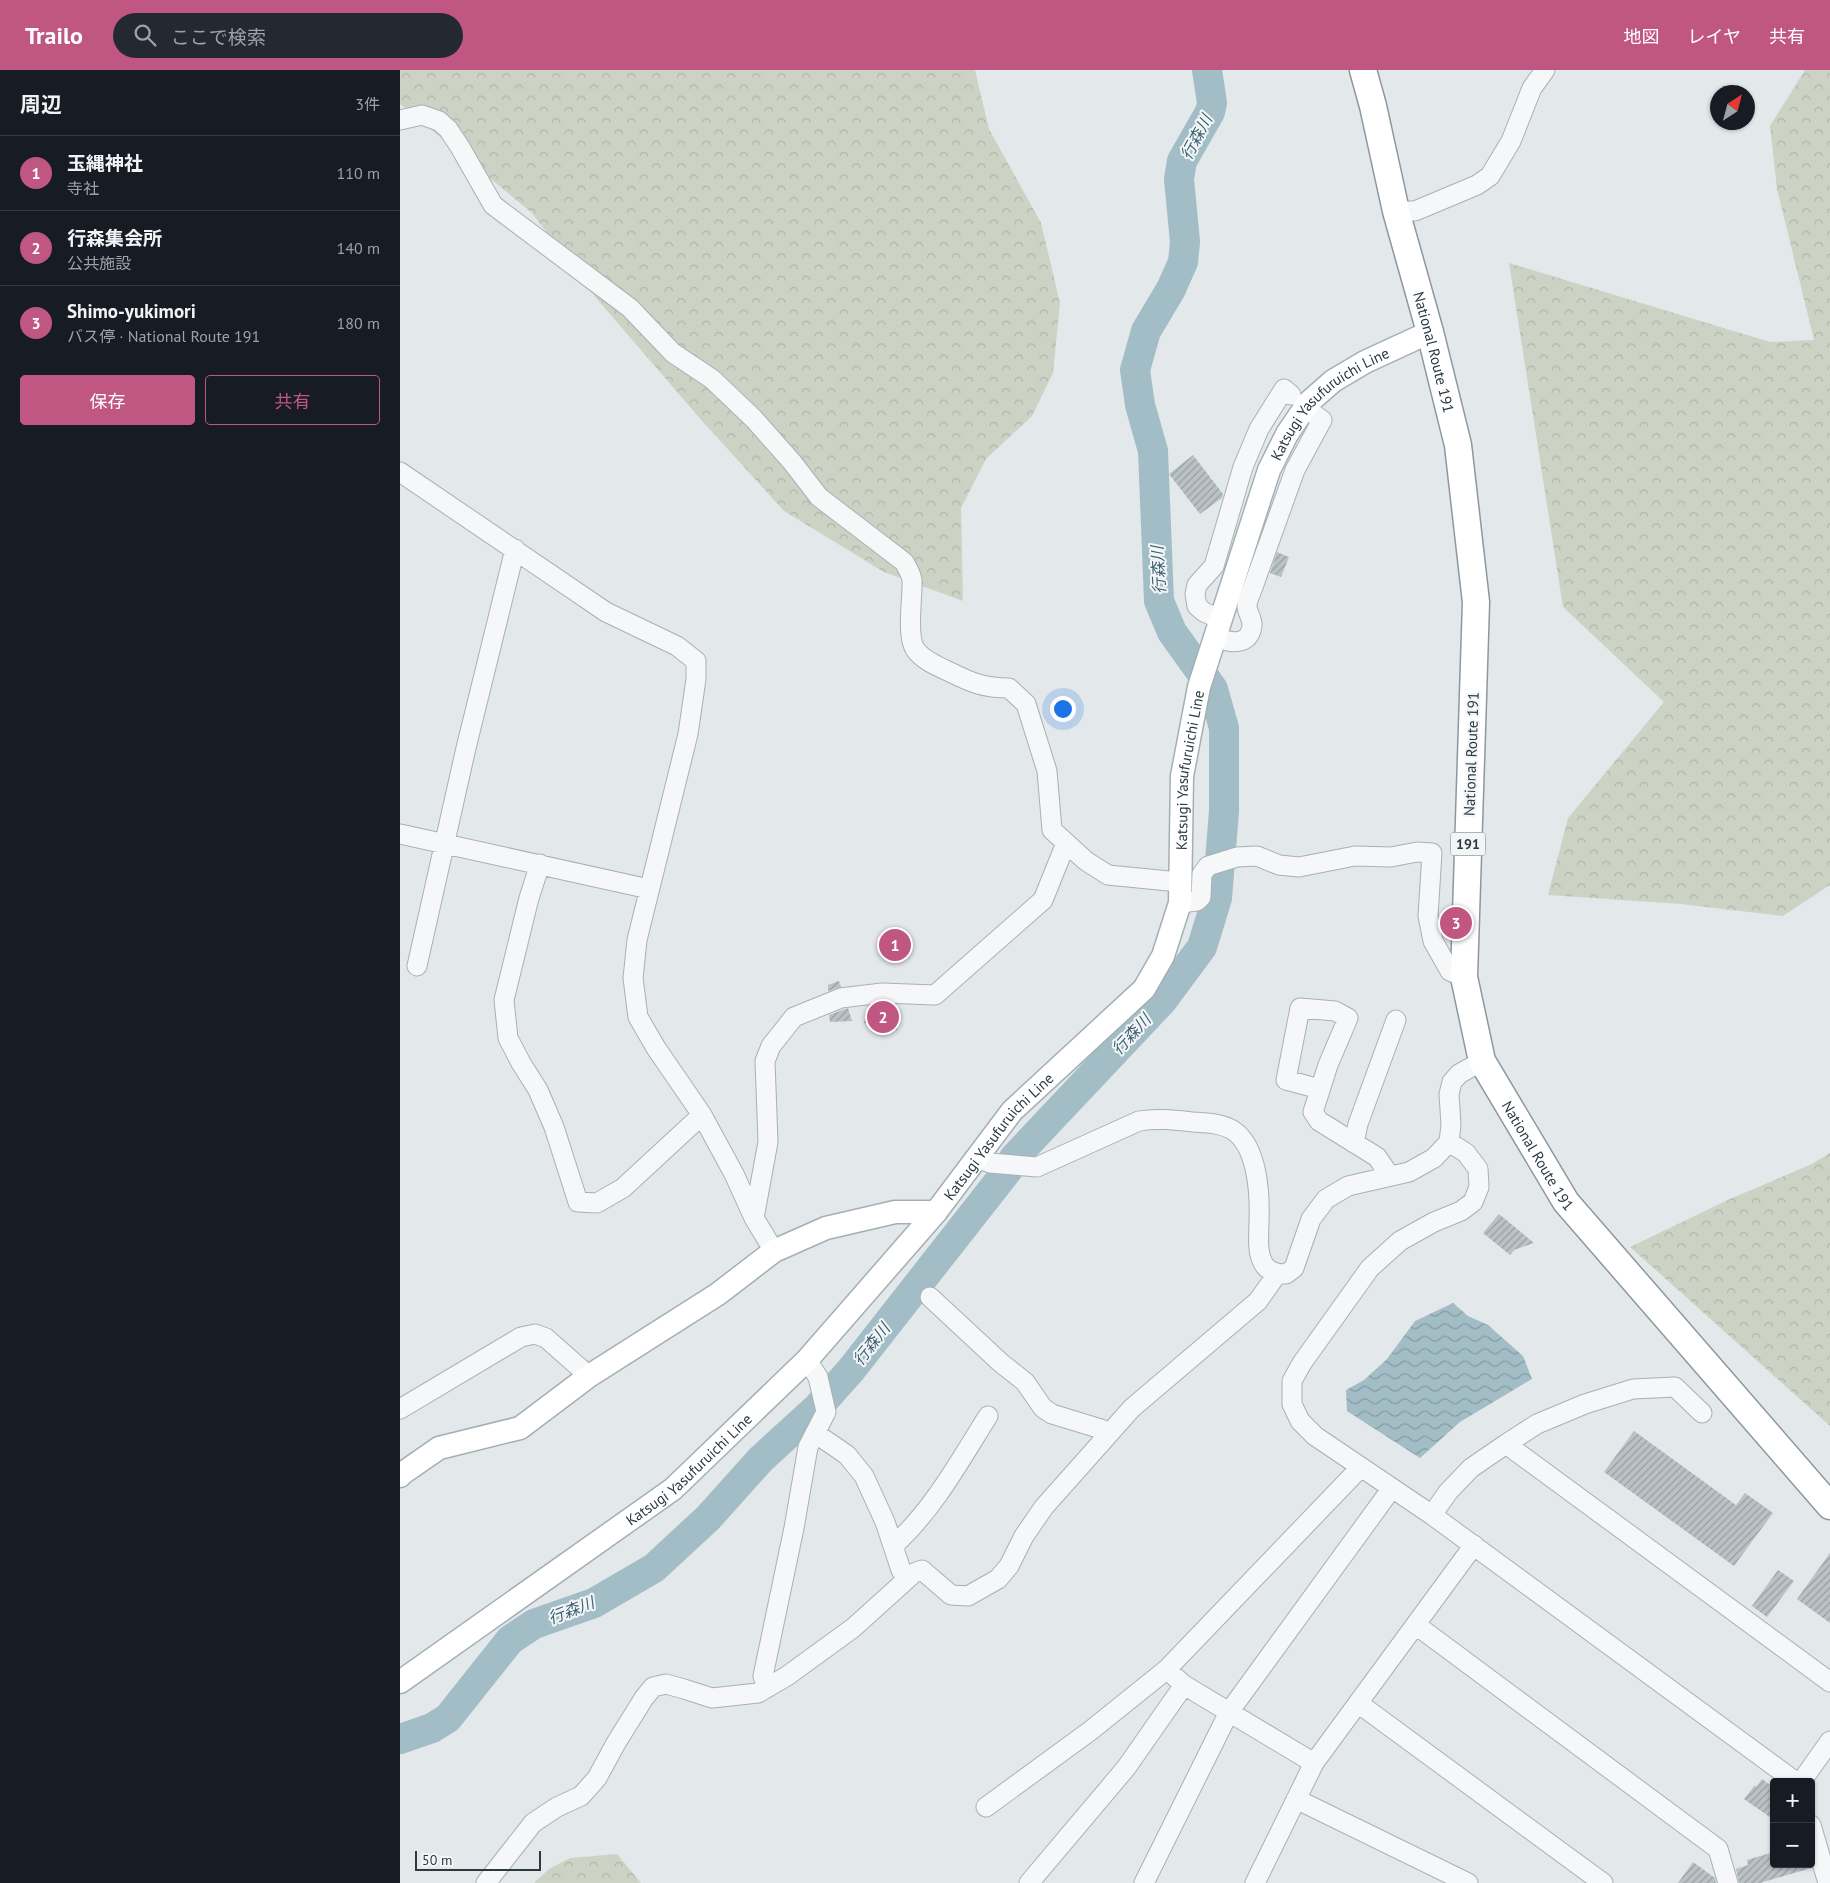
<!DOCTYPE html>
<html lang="ja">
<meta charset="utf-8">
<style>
:root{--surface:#171b24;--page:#242831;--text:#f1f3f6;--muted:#9ea1a6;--line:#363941;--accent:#c05782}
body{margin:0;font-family:"PT Sans","Noto Sans JP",sans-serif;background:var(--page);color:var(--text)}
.controls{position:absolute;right:15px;bottom:15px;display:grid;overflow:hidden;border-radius:5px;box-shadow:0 1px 4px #0004}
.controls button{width:45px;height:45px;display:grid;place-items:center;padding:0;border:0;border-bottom:1px solid var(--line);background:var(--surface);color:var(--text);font:25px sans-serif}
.compass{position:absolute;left:1310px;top:15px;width:45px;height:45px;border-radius:50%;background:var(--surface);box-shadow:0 1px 4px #0004;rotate:36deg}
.scale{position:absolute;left:15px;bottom:12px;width:126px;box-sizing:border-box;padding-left:5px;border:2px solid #2d3940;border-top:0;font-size:14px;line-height:18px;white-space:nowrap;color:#2d3940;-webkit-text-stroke:4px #f3f6f7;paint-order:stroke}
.you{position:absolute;left:662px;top:638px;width:18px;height:18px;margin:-12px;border:4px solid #fff;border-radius:50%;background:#1a73e8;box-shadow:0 0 0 8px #1a73e833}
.badge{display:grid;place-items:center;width:32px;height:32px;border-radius:50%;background:var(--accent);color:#fff;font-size:16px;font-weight:700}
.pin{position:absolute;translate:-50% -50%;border:2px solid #fff;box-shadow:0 1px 5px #0006}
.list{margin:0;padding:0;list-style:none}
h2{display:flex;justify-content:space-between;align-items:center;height:65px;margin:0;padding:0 20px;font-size:21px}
h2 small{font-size:16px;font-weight:400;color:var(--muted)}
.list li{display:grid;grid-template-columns:32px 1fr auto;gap:15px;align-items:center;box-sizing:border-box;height:75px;padding:0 20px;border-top:1px solid var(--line)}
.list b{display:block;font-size:19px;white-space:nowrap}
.list p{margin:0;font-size:16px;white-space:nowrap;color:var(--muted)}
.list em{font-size:16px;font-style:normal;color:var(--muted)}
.actions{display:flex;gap:10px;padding:15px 20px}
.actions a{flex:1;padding:11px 0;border:1px solid var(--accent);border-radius:5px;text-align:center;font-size:18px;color:var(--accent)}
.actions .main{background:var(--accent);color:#fff}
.icon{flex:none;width:28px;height:28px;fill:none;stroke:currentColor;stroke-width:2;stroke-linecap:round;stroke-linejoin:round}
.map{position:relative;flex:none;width:1430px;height:1813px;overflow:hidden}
header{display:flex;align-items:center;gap:30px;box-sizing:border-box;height:70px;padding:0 25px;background:var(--accent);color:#fff}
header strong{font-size:24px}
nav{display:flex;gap:28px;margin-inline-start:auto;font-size:18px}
.search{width:350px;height:45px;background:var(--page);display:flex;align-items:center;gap:12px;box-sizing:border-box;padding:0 18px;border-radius:28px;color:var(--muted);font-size:19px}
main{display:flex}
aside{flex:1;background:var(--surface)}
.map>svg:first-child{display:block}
.forest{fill:url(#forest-crowns)}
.water{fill:url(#water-waves)}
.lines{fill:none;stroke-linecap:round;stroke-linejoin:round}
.river{stroke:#a3bdc6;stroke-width:30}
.building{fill:url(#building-hatch)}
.minor-casing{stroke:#a9b0b4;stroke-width:21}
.major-casing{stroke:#a4afb4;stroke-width:25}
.highway-casing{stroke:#8c989f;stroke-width:29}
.minor{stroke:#f6f7f9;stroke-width:19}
.major{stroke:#fff;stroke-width:22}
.highway{stroke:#fff;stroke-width:26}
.labels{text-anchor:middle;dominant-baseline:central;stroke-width:4;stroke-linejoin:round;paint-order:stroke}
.shield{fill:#f3f6f7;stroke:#687277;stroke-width:1}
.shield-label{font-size:14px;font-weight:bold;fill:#2d3940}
.street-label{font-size:15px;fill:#2d3940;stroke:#f3f6f7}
.water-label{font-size:16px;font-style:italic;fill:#3b6070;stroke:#f3f6f7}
</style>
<header>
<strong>Trailo</strong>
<div class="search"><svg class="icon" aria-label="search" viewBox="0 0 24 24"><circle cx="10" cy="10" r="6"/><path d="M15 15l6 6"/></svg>ここで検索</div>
<nav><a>地図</a><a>レイヤ</a><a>共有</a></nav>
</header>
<main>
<aside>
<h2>周辺<small>3件</small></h2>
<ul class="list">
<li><span class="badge">1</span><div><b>玉縄神社</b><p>寺社</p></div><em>110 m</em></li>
<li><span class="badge">2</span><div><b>行森集会所</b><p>公共施設</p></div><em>140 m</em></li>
<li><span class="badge">3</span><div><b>Shimo-yukimori</b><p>バス停 · National Route 191</p></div><em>180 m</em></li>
</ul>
<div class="actions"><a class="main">保存</a><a>共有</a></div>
</aside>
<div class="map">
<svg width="1430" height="1813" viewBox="0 0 1430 1813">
<defs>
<pattern id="forest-crowns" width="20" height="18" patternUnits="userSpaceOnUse" patternTransform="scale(1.25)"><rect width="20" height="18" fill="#ccd3c5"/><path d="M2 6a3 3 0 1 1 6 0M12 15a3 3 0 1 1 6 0" fill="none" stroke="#b0b6aa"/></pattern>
<pattern id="water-waves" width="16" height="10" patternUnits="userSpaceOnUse" patternTransform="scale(1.25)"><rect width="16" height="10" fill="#a3bdc6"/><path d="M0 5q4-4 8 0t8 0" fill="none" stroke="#859ba2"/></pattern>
<pattern id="building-hatch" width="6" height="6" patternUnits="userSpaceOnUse" patternTransform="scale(1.25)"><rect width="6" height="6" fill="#bbc2c6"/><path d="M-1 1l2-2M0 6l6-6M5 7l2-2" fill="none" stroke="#989fa2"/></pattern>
</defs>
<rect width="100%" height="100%" fill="#e3e8ea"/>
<path class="forest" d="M0 0H575L589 59 641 153 660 233 653 303 632 346 586 389 561 438 563 531 484 502 384 441 303 352 197 229 132 143 0 34Z
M1405 0H1430V815L1383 846 1281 834 1148 825 1168 748 1264 632 1163 537 1109 193 1370 272 1414 270 1377 119 1370 56Z
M1430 1083V1356L1230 1177 1330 1129 1412 1094Z
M217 1784 241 1813H134L149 1799 170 1788Z"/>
<path class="water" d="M1053 1233 1068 1246 1088 1255 1123 1286 1132 1309 1060 1352 1020 1388 947 1341 946 1320 964 1310 987 1289 1015 1251Z"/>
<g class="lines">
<path class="river" d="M0 1669 32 1658 48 1648 110 1570 134 1554 194 1533 254 1498 308 1448 361 1389 418 1337 451 1300 614 1092V1088L762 931 802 877 817 828 824 741V658L813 619 772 562 759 531 753 381 740 335 735 300 746 261 771 219 783 192 785 172 779 109 782 91 810 42 812 33 807 0"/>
</g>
<path class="building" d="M793 385 823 424 822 428 800 444 769 404Z
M877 482 889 487 881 507 870 503Z
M439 911 441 917 428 921V915Z
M474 935 501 941 497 960 464 953 468 936Z
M448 938 452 951 430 952 429 945Z
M1099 1144 1134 1173 1114 1180 1110 1185 1083 1163Z
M1234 1361 1336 1435 1345 1423 1373 1443 1334 1496 1204 1402Z
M1430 1483V1553L1397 1529Z
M1378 1500 1394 1511 1367 1547 1352 1536Z
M1362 1709 1374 1718V1750L1344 1729 1355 1715 1356 1717Z
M1374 1782V1794H1410L1411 1798 1360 1813H1339L1336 1799 1348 1795 1347 1790Z
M1293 1792 1315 1808 1316 1813H1278Z"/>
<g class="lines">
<defs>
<path id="minor" d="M0 50 22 45 39 51 48 59 60 77 93 135 230 238 273 283 312 309 353 348 392 392 419 427 504 492C507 497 511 504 512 510 513 527 506 565 515 579 522 590 539 597 550 602 572 613 584 618 609 618L626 634 647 701 652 760 686 791 708 805 779 812
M996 141H1015L1077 115 1090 106 1111 71 1132 18 1145 0
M0 402 206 542 277 576 296 591V609L288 664 237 870 233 908 238 947 256 978 302 1045 334 1104 354 1148 374 1181
M820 549 804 542 797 536 795 524 797 515 814 496 843 397 859 359 884 319 891 325
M814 567C828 572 849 578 852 556 853 549 847 543 847 536 847 530 851 523 853 517L895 400 922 350 915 345
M0 764 249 819
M140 794 129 828 104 930 108 968 121 993 138 1020 154 1057 178 1132 197 1133 223 1118 302 1045
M780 833 797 831 801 827 802 804 808 796 837 787 857 786 879 795 899 797 955 786 991 787 1017 782 1032 783 1028 846 1033 871 1050 901 1064 907
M17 896 66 678 115 479
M920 1019 886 1010 900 938 935 941 948 948 928 995 913 1042 919 1051 977 1087 990 1106
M1049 1072 1066 1083 1078 1099 1079 1117 1073 1132 1061 1141 1034 1152 1000 1171 970 1198 902 1293 892 1311V1334L900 1351 915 1366 1032 1445 1396 1712
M954 1073 958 1054 996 950
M577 1088 590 1093 637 1097 739 1051C758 1048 774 1050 793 1052 807 1053 822 1053 834 1061 858 1078 860 1125 859 1151 859 1165 856 1184 865 1196 870 1202 879 1204 886 1204L894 1198 911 1149 926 1129 948 1116 1009 1102 1034 1088 1049 1072 1051 1055 1049 1024 1052 1012 1059 1004 1082 991
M354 1148 368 1072 365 991 371 976 394 947 441 928 482 923 535 925 643 830 666 773
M530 1227 601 1293 625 1312 643 1338 652 1344 701 1359 708 1364
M0 1339 121 1267 135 1264 146 1268 189 1306
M415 1363 447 1385 464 1406 485 1452 501 1500 507 1509
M1106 1374 1137 1354 1185 1334 1233 1319 1275 1317 1302 1343
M1032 1445 1048 1422 1071 1398 1106 1374 1430 1612
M493 1476C533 1440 559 1392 588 1346
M1016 1555 1318 1779 1328 1813
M775 1607 784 1615 914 1693
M367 1618 363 1606 394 1458 408 1377 426 1342 418 1307 407 1290
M958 1633 1203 1813
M1401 1712 1430 1671
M896 1729 1068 1813
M586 1737 690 1661 766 1600 961 1397
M1411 1755 1428 1813
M86 1813 133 1753 157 1737 181 1726 197 1708 216 1673 244 1628 253 1617 266 1614 284 1619 312 1628 358 1623 387 1606 453 1558 514 1503 522 1500 551 1525 568 1526 598 1509 609 1496 624 1466 644 1437 732 1338 858 1231 877 1204
M629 1813 726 1698 784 1615
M744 1813 829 1642 992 1418
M855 1813 914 1693 1074 1475"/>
<g id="major">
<path d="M0 1406 3 1403 39 1378 120 1358 189 1306 318 1224 374 1181 426 1158 495 1142H536"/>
<path id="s1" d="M0 1612 273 1419 407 1290 536 1142 612 1041 744 919 763 886 780 833 782 706 799 617 869 400 887 364 908 333 933 311 965 292 1030 262"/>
</g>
<g id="highway">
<path id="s2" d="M963 0 973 36 996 141 1030 262 1058 375 1076 532 1064 907 1082 991 1166 1132 1430 1436"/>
</g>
</defs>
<use href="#minor" class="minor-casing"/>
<use href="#major" class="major-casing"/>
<use href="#highway" class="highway-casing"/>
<use href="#minor" class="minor"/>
<use href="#major" class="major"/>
<use href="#highway" class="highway"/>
</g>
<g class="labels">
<rect class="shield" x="1050.5" y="762.5" width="35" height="23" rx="4"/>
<g class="shield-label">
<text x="1068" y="774">191</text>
</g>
<g class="street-label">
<text stroke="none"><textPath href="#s2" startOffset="291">National Route 191</textPath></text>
<text stroke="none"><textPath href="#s1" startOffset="1655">Katsugi Yasufuruichi Line</textPath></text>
<text transform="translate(1071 684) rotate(-88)">National Route 191</text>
<text stroke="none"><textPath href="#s1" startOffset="1250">Katsugi Yasufuruichi Line</textPath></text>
<text stroke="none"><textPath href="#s1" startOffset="815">Katsugi Yasufuruichi Line</textPath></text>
<text stroke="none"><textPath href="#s2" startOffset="1116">National Route 191</textPath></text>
<text stroke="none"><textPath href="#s1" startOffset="359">Katsugi Yasufuruichi Line</textPath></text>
</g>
<g class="water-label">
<text transform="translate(796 67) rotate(-62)">行森川</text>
<text transform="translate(758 500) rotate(-93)">行森川</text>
<text transform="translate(731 964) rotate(-47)">行森川</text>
<text transform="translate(471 1274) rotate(-52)">行森川</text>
<text transform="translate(171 1540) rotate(-21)">行森川</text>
</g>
</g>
</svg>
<div class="controls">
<button>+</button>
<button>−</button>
</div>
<svg class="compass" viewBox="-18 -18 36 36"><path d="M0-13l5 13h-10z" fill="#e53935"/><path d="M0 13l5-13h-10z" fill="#9ea1a6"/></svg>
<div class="scale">50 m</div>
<div class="you"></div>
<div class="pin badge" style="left:495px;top:875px">1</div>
<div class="pin badge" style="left:483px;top:947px">2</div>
<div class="pin badge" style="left:1056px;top:853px">3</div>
</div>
</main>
